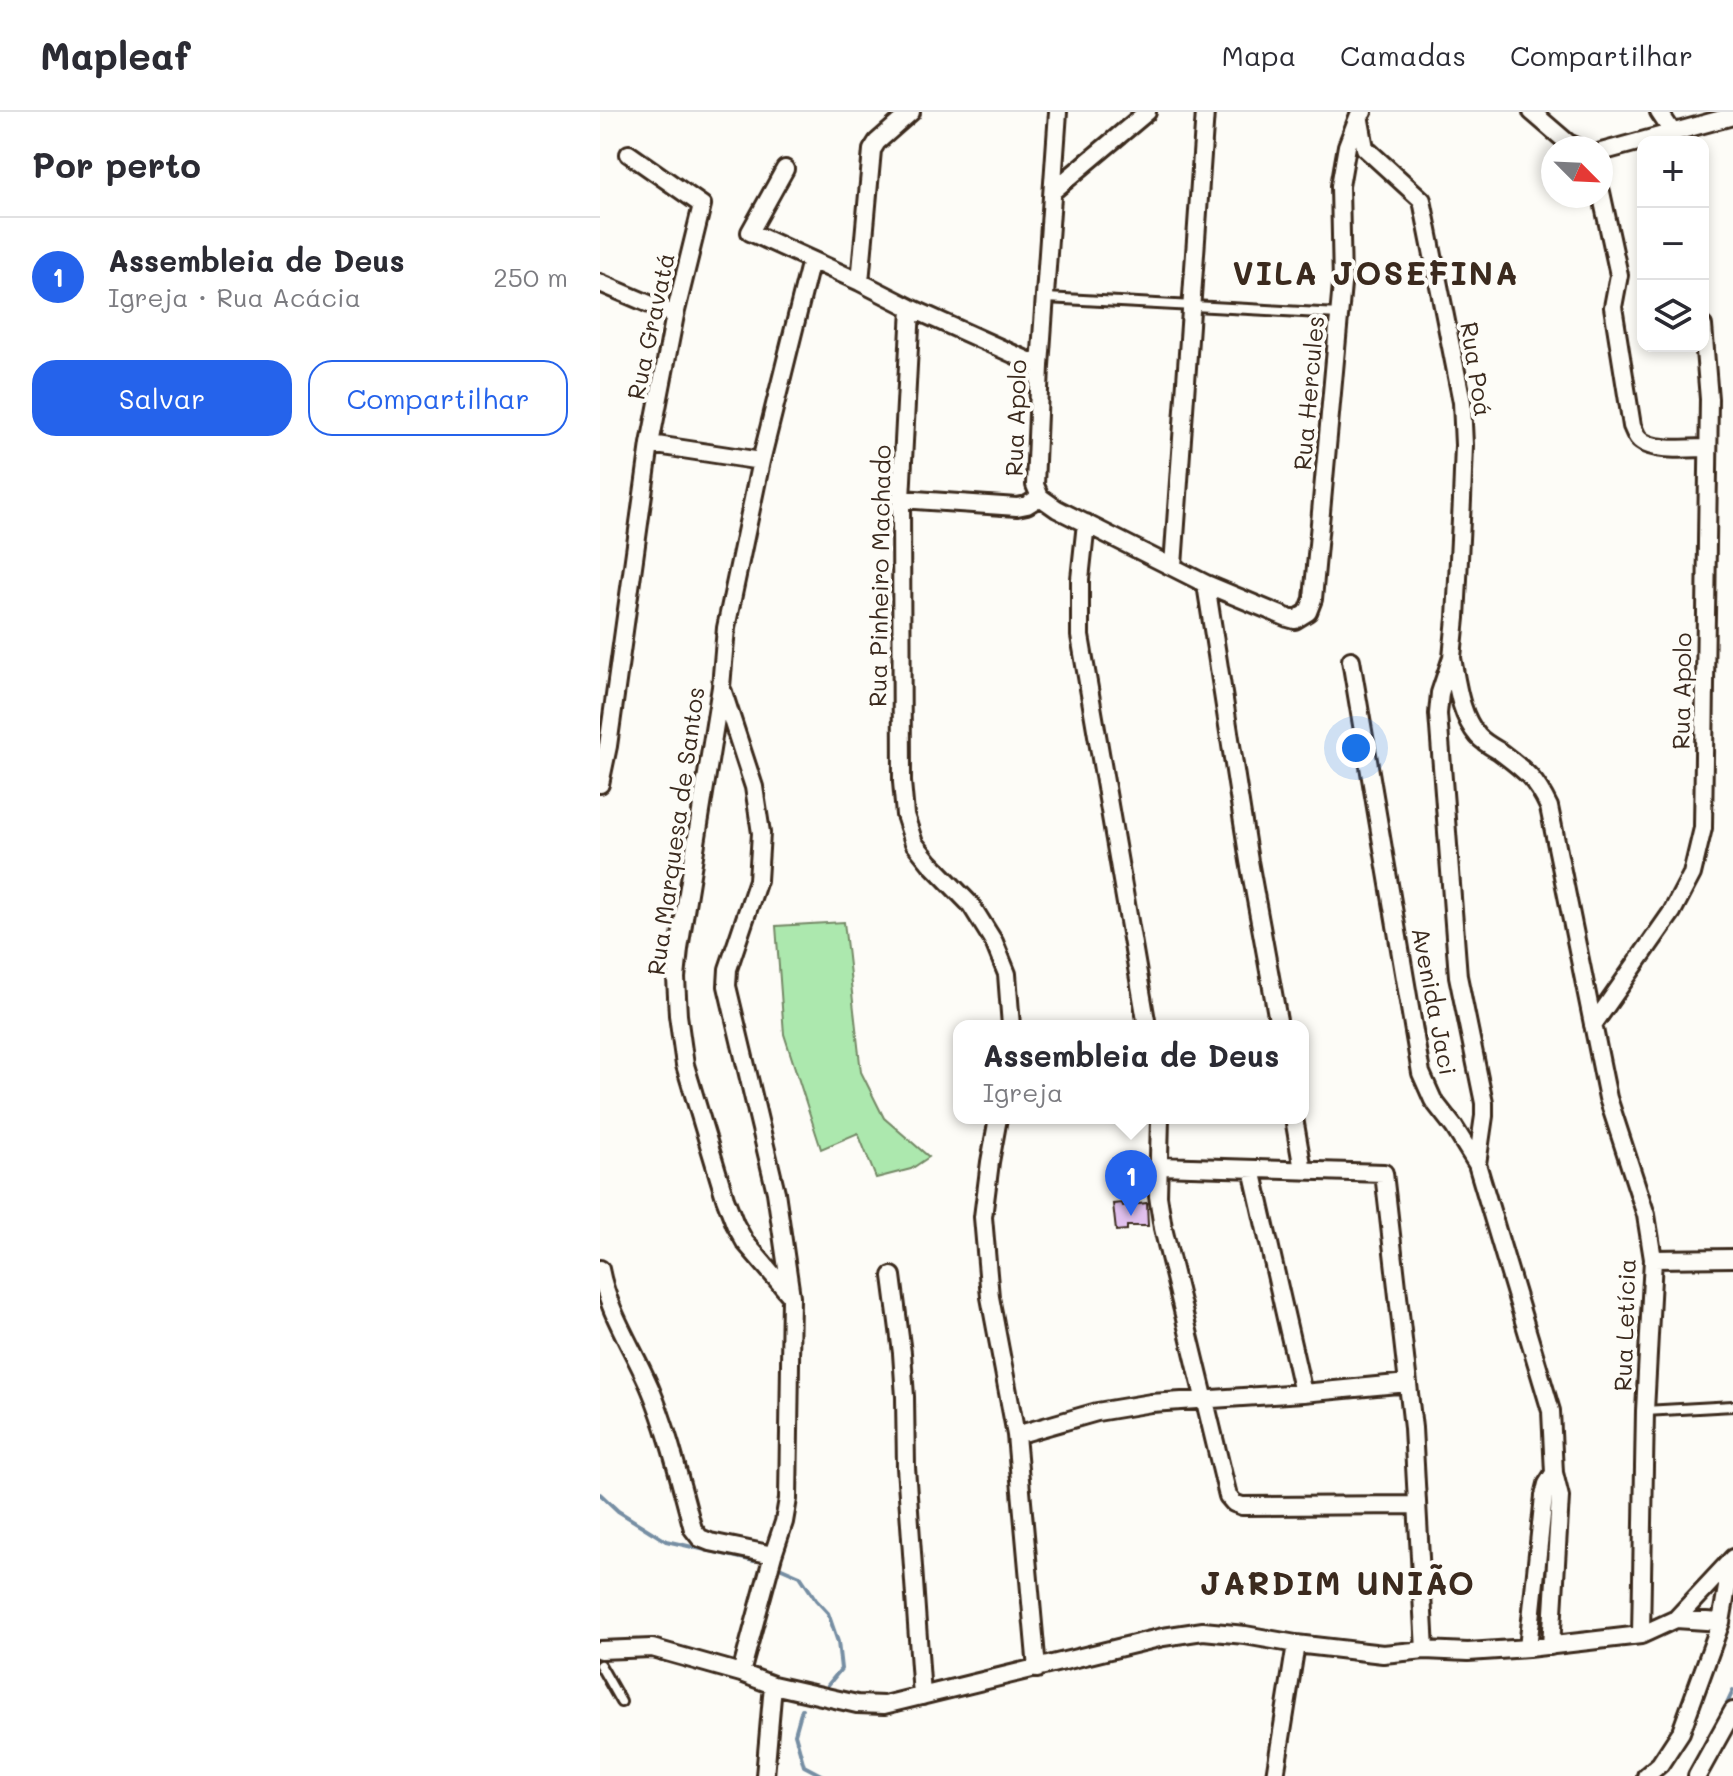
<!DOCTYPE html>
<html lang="pt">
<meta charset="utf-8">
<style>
:root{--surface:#fff;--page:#f2f2f3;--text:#2b2b33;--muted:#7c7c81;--line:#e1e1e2;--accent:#2563eb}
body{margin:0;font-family:Mali,sans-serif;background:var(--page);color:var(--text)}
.controls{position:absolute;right:24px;top:24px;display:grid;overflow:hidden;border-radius:16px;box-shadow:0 4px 12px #0003}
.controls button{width:72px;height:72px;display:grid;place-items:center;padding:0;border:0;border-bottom:2px solid var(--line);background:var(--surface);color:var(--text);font:40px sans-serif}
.compass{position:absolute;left:941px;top:24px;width:72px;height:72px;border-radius:50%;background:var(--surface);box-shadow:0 4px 12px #0003;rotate:114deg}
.you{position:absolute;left:756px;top:636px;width:28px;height:28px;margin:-20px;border:6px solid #fff;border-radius:50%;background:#1a73e8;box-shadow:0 0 0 12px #1a73e833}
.badge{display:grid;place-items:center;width:52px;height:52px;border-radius:50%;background:var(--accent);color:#fff;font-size:26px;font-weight:700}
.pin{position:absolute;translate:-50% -66px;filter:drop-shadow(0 2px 4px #0008)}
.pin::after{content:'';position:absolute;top:42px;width:28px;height:24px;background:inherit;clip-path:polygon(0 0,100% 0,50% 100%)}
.popup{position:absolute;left:353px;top:908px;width:356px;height:104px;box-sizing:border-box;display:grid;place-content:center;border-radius:16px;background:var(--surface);filter:drop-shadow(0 2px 6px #0005);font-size:26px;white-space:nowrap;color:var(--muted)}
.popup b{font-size:30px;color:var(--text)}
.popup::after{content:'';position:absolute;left:50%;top:100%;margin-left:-16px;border:16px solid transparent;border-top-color:var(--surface)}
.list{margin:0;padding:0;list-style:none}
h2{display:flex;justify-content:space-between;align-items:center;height:104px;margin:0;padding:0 32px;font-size:34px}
h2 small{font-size:26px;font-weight:400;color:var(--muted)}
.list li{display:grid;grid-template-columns:52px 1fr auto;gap:24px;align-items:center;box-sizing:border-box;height:120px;padding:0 32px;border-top:2px solid var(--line)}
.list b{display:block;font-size:30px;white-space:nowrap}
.list p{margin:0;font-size:26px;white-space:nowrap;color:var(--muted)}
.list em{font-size:26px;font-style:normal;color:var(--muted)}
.actions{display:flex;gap:16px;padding:24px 32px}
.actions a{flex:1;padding:18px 0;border:2px solid var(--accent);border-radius:24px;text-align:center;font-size:28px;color:var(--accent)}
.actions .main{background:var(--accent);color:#fff}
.icon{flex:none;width:44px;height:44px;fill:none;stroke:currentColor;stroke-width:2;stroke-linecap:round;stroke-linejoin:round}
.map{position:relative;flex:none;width:1133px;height:1664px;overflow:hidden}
header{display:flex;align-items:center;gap:48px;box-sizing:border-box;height:112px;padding:0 40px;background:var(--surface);border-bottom:2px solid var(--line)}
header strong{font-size:38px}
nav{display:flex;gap:44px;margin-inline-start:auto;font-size:28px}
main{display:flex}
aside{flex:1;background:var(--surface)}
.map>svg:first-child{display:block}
.green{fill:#ace8ae;stroke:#748966;stroke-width:2}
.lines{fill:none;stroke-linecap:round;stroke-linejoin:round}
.stream{stroke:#768ea3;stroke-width:4}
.building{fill:#e2c2ef;stroke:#3b2a1e;stroke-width:2}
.lane-casing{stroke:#3b2a1e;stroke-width:14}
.street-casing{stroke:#3b2a1e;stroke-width:22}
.lane{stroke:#fdfcf7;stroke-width:8}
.street{stroke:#fdfcf7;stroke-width:16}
.labels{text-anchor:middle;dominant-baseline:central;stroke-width:8;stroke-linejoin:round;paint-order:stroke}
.street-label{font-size:24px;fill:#3b2a1e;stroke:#fdfcf7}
.district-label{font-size:32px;font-weight:bold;letter-spacing:2px;fill:#3b2a1e;stroke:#fdfcf7}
</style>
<header>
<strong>Mapleaf</strong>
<nav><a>Mapa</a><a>Camadas</a><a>Compartilhar</a></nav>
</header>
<main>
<aside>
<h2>Por perto<small></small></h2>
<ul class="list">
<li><span class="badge">1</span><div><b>Assembleia de Deus</b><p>Igreja · Rua Acácia</p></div><em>250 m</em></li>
</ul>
<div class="actions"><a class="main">Salvar</a><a>Compartilhar</a></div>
</aside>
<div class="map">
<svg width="1133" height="1664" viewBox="0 0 1133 1664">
<rect width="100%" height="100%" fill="#fdfcf7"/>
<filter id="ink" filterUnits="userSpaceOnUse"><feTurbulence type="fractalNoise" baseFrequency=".0125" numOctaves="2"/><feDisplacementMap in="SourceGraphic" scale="16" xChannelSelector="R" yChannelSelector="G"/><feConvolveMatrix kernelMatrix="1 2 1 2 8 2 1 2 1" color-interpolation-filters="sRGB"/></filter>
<g filter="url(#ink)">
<path class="green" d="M244 810 261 960 284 1006 329 1045 311 1057 276 1066 258 1021 221 1037 184 922 176 814Z"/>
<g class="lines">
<path class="stream" d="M0 1382 18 1399 66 1429 154 1449
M177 1454 200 1464 216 1488 228 1501 238 1530 241 1557 228 1573
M202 1597 195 1622 204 1654 223 1664
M1122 1602 1133 1579"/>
</g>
<path class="building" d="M522 1091 523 1094 547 1091 548 1114H527V1118L516 1119 513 1092Z"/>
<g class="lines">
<defs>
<path id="lane" d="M446 186 739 202
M1045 1299 1133 1294
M0 1553 21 1590"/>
<path id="street" d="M458 0 440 254 435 373 440 385 457 397 606 472 688 506 695 508 708 500 713 487 742 172 740 74 747 34 759 3 763 0
M932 0 968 31 979 36
M1059 0 1073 21 1075 30
M759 3 765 36 822 88 862 290 864 333 862 388 856 506 852 545 840 581 838 602 858 864 884 991V1004L877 1052
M1001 40 1133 4
M185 57 150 120 260 170 311 196 440 254
M453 79 547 0
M1001 80 1019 163 1013 195 1032 314C1033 316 1036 324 1038 326 1050 341 1090 336 1108 336
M260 170 272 38 277 30 311 0
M0 171 75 203
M311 196 301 387 302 670 305 703 314 731 330 751 371 793 394 830 407 862 411 914
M50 332 161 349
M301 387 417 395 427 393 440 385
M486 411 480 467V524L547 914
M573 454 605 0
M606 472 649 749 679 914
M852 546C857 572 860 603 878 624 883 630 892 635 899 639 924 658 935 665 949 695L1008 986 1046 1103 1053 1147 1045 1299 1041 1523
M751 548 821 961 833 988 854 1015 877 1052 951 1299 954 1361 960 1385 951 1534
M123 580 154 675 161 721 158 768 128 857 127 874 176 1080 191 1184 188 1387 184 1410 173 1443 141 1561
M0 672 8 634 50 332 75 203 102 93 29 42
M993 913 1072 800 1092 762 1103 716 1109 287 1103 214
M398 1006 390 1050 383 1105 390 1185 416 1323 437 1557
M560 1006 558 1084 563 1116 628 1384 634 1391 642 1394 817 1393
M694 1006 703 1058
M559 1054 784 1061 813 1316 825 1538
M652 1057 703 1281
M1053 1147 1133 1146
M0 1157C8 1200 33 1236 50 1276 69 1321 80 1370 93 1417L100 1426 110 1430 173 1443
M292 1164 302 1241 305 1285 306 1355 322 1584
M191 1184 145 1130 135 1112 125 1086 85 953 78 903 76 866 79 837 121 575 126 516 161 349 211 148
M416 1323 497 1300 551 1291 703 1281 808 1271
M1076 1507 1121 1510
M928 1536 944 1384 947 1372 954 1361
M0 1538 52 1536 141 1561 173 1573 257 1592 284 1593 563 1525 603 1519 645 1523 696 1532 783 1542 825 1538 868 1540 928 1536 1041 1523 1076 1507 1133 1446
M165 1664 173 1573
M675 1664 696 1532
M1046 1664 1060 1652 1081 1620 1121 1510 1132 1447
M1097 1664 1133 1599"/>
</defs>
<use href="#lane" class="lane-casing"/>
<use href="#street" class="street-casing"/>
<use href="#lane" class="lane"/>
<use href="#street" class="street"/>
</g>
</g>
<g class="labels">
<g class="street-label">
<text transform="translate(50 214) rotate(-78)">Rua Gravatá</text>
<text transform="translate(877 257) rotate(81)">Rua Poá</text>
<text transform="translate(708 281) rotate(-85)">Rua Hercules</text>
<text transform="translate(415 306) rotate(-88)">Rua Apolo</text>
<text transform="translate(279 464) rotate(-89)">Rua Pinheiro Machado</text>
<text transform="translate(1081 579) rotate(-89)">Rua Apolo</text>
<text transform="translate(75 719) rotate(-82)">Rua Marquesa de Santos</text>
<text transform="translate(835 889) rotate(79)">Avenida Jaci</text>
<text transform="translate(1024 1213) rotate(-88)">Rua Letícia</text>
</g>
<g class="district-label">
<text x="776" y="160">VILA JOSEFINA</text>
<text x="738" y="1470">JARDIM UNIÃO</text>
</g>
</g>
</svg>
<div class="controls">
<button>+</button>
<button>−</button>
<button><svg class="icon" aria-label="layers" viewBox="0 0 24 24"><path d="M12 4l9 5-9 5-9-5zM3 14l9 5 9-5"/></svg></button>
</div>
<svg class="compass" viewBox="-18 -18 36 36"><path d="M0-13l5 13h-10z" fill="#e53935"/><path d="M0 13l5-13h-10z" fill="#7c7c81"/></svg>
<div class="you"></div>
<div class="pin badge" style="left:531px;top:1104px">1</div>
<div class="popup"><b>Assembleia de Deus</b>Igreja</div>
</div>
</main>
